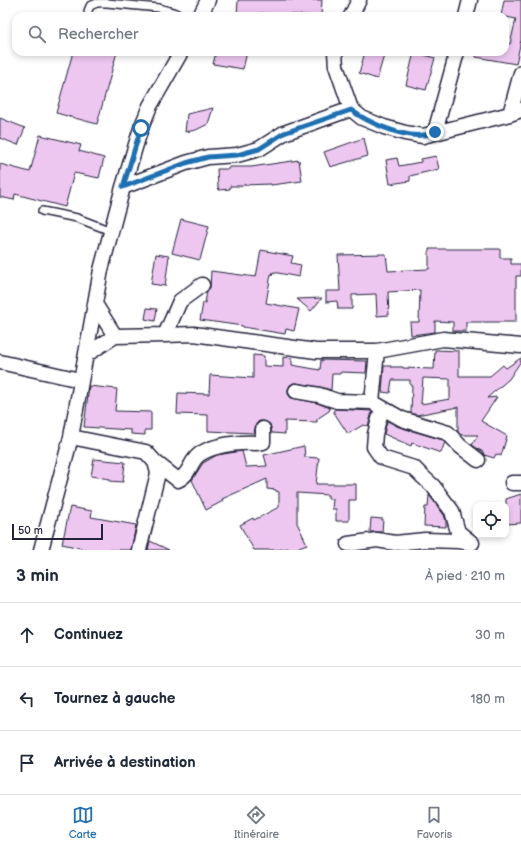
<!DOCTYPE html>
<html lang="fr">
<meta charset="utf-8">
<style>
:root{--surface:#fff;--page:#f6f6f7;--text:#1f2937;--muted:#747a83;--line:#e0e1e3;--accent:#1f6fb2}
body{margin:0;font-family:"Balsamiq Sans",sans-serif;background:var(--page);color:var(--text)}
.controls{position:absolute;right:12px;bottom:12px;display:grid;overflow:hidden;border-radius:8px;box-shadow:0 2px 6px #0003}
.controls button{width:36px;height:36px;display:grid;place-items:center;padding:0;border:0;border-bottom:1px solid var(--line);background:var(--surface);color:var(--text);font:20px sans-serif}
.scale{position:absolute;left:12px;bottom:10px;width:91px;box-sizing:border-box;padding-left:4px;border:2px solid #22223b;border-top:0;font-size:11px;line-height:14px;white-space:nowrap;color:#22223b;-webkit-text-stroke:3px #fff;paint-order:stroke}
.stop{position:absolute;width:12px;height:12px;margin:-9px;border:3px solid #1f6fb2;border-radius:50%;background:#fff}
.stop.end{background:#1f6fb2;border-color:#fff;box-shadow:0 1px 4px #0008}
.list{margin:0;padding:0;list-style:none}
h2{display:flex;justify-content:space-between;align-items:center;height:52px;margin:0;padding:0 16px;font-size:17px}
h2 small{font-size:13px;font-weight:400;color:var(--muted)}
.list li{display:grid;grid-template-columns:26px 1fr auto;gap:12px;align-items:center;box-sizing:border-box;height:64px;padding:0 16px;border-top:1px solid var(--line)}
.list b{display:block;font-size:15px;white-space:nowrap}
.list em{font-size:13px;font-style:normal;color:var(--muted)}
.icon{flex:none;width:22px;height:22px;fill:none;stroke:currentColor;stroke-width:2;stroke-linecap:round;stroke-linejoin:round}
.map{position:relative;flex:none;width:521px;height:550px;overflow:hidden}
.search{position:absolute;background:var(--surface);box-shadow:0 2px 6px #0003;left:12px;right:12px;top:12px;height:44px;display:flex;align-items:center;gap:10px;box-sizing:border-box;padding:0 14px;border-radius:12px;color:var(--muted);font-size:15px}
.sheet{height:244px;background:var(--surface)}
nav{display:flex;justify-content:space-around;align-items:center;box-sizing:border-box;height:56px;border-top:1px solid var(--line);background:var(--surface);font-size:11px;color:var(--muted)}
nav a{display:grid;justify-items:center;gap:2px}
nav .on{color:var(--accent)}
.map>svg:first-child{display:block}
.building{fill:#eec7f1;stroke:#22223b;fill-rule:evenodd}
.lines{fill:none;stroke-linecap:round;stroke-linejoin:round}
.lane-casing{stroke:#22223b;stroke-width:10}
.street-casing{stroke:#22223b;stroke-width:17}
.lane{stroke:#fff;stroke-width:7}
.street{stroke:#fff;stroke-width:14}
.route{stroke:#1f6fb2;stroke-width:5}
</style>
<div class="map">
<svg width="521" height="550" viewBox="0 0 521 550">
<rect width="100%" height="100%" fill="#fff"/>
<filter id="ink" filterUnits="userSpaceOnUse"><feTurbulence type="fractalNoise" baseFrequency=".025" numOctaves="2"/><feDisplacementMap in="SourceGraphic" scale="8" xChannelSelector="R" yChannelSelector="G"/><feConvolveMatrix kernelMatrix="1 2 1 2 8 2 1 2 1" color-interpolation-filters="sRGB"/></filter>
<g filter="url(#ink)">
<path class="building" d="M238 0H322L321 16 260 13V16H237Z
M504 0H521V40L516 64 476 57V52H505V43L510 44 516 19 501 16Z
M73 52H117L97 124 56 113Z
M216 52H247L243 69 213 64Z
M365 52H385L377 79 359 73Z
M414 52 435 58 426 90 406 85Z
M213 108 208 124 196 130 185 132 187 114Z
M0 118 25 128 18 145 0 138Z
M40 135 81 145 79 151 104 158 99 178 74 173 65 207 15 194 14 200 0 197V164L30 172Z
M364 138 368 156 330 167 324 152Z
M436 156 439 169 410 176V181L390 184 386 160 397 158 399 166 421 162V159Z
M299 160 302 181 271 185V184L243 185V186H230V189L219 190 218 187 217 169H229V167H251Z
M181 219 209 226 200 260 172 253Z
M429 249H500V258H511V264H521V276H516V322H466V331H453V322L435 321V332L411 335 410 322H419L420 290 388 292 389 315 377 316 376 294 352 295V309H338L337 301 326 302V291H340L338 255 386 254 388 271 429 269Z
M261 250 293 256 291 263 301 265 299 277 273 272 272 275 271 274 266 303 299 309 294 331 286 329 285 334 243 327V326L200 320 203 303H205L207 291 210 288 211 271 256 277Z
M156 254 169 256 165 286 151 284Z
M322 298 311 311 297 299Z
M147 308 157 309 155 321 145 319Z
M435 350 459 351V376H490L503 365 506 368 521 358V361L509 379 487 398 497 397 481 421 507 436 501 456 496 454 494 458 484 455 483 452 472 445 478 435H461L458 432V407L417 415 411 413 412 385H410V380H392L390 393 382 392 384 366H391V367H403V368L434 369ZM423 378 450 379V399L421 404Z
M253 355 264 356V366L283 367V357L292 358V365L320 370 321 360 367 361 366 373 341 372 340 374H332L331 390 321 387 297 383H293L290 385 288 389V394L291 398 317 403 330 408 329 411 317 419V422L285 421V434L272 433 270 424 263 421H259L256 424 254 433 208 431V415L177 414 178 393 209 394 210 375 253 378Z
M89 386 117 389 115 411 151 412V430H145V435L131 434V430L84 427Z
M336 409 371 411 372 412 368 426 363 425 348 434 333 411Z
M387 421 399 427 443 440 445 442 441 453 412 443 411 446 384 434Z
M304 446 305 457 319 458 316 484H356V500H349V521H336V509H332L333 499H328V495L297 493V523L307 544 299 547 298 550H289V548L276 550H254L240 525 253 518 254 520 279 507V492L276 491V490L267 489V479L222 499 223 501 206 510 192 480 203 463 217 455 242 451 246 467 267 466 264 455Z
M94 459 125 462 123 482 109 481 110 479 91 476Z
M521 494V523L506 524V499Z
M429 495 444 515 446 521V527L424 526 425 507H428Z
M70 507 92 511 91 517 136 525 131 550H90L62 544Z
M371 518 383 519 382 532H370Z
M150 541 169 550H148Z"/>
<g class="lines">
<defs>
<path id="lane" d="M88 11 90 6 97 3H107L159 8 173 12 182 16
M42 211 77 218 111 231"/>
<path id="street" d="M200 16 208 0
M351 16 359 0
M466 16 470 0
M335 52 336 66 351 109 362 118 384 127 405 133 423 136 510 114 521 110
M510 114 521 73
M435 132 457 52
M123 187 186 163 208 157 237 155 259 149 284 133 351 109
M95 304 115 336
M165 335 180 301 202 285
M86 355 115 336 165 335 194 334 316 351H377L443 339 521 346
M0 362 80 380
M296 391 319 395 337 401 372 402 402 419 448 433 460 446 478 460
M372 402 377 351
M382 408 375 434 374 447 381 457 385 459 414 468 423 477 433 486 452 511 458 532 472 543
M71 437 146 452 155 462 158 473 139 550
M155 462 178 480C191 474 190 460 200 454 212 446 227 444 241 443 249 442 256 444 263 442V429
M512 483H521
M348 544 377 540 395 543 425 540 458 541 471 543
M41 550 71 437 101 270 123 187 141 128 150 106 181 52"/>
</defs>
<use href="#lane" class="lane-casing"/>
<use href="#street" class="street-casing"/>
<use href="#lane" class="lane"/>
<use href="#street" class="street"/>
</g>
</g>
<g class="lines" filter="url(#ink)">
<path class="route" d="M141 128 123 187 186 163 208 157 237 155 259 149 284 133 351 110C367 122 403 138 423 135 427 135 432 133 435 132"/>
</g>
</svg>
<div class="controls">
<button><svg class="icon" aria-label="locate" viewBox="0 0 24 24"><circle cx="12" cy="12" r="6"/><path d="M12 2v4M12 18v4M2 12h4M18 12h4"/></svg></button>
</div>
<div class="scale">50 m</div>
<div class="stop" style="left:141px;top:128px"></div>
<div class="stop end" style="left:435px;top:132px"></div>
<div class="search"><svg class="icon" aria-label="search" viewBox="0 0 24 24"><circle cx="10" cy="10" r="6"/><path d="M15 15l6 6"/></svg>Rechercher</div>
</div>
<section class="sheet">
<h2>3 min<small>À pied · 210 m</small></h2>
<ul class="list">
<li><svg class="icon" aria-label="ahead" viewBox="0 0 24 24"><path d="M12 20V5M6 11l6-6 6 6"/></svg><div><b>Continuez</b></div><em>30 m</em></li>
<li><svg class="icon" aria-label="left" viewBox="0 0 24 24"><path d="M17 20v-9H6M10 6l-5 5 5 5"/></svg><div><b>Tournez à gauche</b></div><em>180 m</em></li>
<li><svg class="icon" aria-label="arrive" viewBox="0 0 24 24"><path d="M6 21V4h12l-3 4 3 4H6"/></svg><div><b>Arrivée à destination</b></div></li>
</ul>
</section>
<nav>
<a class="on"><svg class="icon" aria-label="map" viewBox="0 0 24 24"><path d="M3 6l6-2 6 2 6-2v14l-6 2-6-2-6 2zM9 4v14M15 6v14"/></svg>Carte</a>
<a><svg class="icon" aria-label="directions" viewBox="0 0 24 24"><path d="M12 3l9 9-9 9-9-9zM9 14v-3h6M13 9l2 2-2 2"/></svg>Itinéraire</a>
<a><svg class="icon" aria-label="saved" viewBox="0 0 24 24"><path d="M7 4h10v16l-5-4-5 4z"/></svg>Favoris</a>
</nav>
